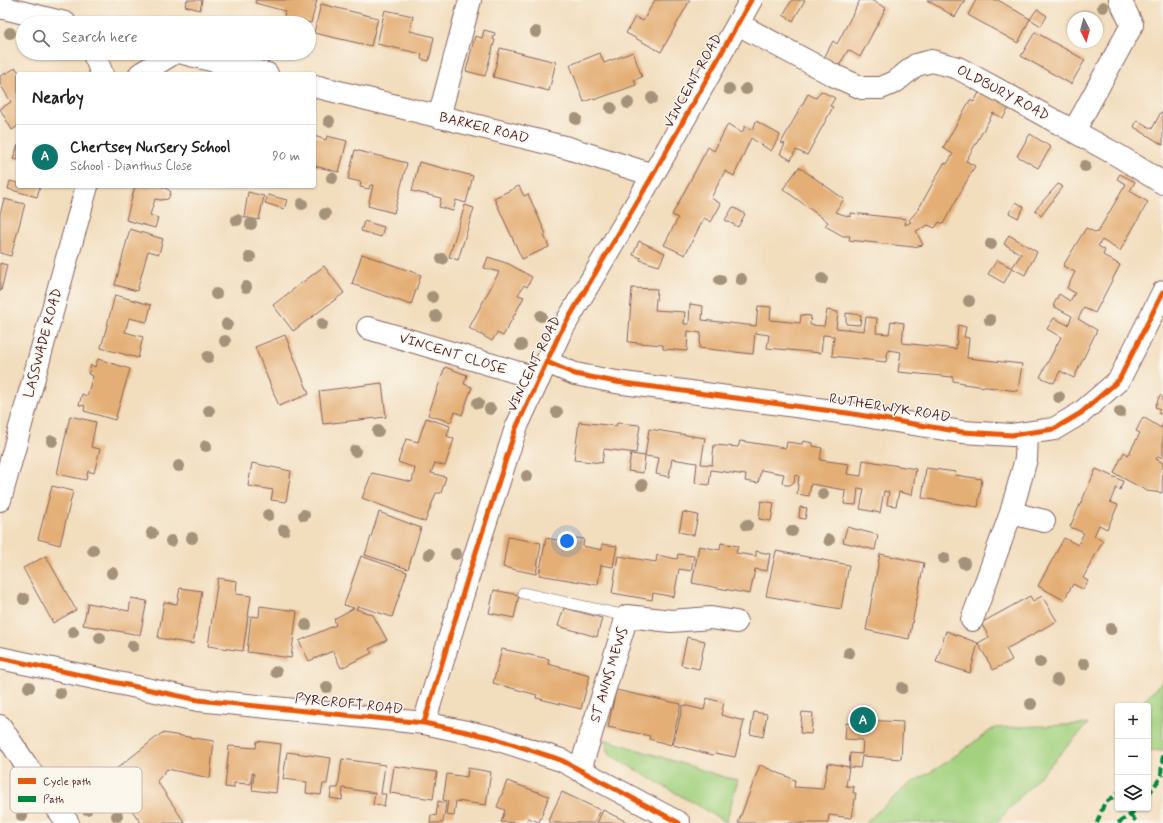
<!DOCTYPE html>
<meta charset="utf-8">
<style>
:root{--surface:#fff;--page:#f6f6f6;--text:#202124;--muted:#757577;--line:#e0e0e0;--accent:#0f766e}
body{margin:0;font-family:Mynerve,sans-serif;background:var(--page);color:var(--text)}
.controls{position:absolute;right:12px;bottom:12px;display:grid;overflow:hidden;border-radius:4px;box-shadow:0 1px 3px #0004}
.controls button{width:36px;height:36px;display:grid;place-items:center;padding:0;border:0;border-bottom:1px solid var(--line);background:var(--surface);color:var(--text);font:20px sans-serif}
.compass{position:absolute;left:1067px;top:12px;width:36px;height:36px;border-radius:50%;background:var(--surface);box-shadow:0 1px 3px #0004;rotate:174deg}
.you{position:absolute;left:567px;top:541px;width:14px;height:14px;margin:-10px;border:3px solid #fff;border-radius:50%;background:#1a73e8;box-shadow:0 0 0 6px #1a73e833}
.badge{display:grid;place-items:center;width:26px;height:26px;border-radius:50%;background:var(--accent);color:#fff;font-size:13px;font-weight:700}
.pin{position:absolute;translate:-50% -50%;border:2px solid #fff;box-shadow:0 1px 4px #0006}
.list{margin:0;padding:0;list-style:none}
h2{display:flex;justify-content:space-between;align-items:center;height:52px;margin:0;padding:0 16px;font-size:17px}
h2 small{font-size:13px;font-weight:400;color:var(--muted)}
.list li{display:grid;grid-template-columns:26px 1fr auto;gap:12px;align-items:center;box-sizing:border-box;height:64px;padding:0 16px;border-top:1px solid var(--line)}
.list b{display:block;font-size:15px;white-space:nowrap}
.list p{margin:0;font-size:13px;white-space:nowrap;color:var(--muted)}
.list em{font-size:13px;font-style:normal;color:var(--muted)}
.icon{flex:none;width:22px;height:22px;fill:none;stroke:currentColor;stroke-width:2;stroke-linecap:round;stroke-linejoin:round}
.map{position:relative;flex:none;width:1163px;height:823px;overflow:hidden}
.search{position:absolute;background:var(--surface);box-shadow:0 1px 3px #0004;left:16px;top:16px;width:300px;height:44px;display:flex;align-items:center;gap:10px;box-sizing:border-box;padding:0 14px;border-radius:22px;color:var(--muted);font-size:15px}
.panel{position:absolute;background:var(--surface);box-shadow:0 1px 3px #0004;left:16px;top:72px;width:300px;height:116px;border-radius:4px}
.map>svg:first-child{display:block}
.green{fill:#a3d17f;stroke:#767855}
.building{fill:#e4af76}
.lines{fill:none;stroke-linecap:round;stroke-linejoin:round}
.service-casing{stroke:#85625e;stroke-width:12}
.minor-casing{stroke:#85625e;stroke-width:24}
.tertiary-casing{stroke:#85625e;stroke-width:24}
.primary-casing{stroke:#85625e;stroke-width:24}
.service{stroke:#fff;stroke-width:11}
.minor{stroke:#fff;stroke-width:22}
.tertiary{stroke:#fff;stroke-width:22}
.primary{stroke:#fff;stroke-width:22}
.quiet{stroke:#00873e;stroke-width:4;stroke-dasharray:8 4;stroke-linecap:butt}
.cycleway-casing{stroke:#fbf7ec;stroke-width:8}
.cycleway{stroke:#e8590c;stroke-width:5}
.tree{fill:#a4927a}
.labels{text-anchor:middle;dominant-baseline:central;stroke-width:3;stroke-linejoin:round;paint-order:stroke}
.street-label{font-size:14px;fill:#4a1f2b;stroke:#fbf7ec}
.key{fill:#fbf7ec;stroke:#c6b6b2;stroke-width:1}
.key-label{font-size:11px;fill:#4a1f2b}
</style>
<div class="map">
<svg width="1163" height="823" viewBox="0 0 1163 823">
<rect width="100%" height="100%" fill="#fbf7ec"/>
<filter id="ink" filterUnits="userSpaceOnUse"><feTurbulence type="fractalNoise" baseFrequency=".025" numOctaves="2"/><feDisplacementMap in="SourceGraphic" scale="8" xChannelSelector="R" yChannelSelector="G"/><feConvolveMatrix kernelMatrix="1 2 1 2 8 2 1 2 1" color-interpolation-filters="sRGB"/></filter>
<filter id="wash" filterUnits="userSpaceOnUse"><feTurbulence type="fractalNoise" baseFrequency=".012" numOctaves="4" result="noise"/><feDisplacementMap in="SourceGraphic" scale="16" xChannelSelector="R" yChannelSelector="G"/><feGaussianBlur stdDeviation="0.9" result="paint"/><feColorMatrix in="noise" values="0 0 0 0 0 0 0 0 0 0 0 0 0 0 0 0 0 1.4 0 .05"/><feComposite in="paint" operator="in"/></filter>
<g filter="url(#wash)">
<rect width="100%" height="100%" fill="#f2ddbd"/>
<path class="green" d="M1163 680V751L1149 750 1148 706H1141L1143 702Z
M1088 724 996 823H865L908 785 941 766 994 728Z
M604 739 724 777 738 780 726 822 610 755Z"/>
<g id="blocks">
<path class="building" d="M187 0H202L200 10 185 6Z
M256 0H317L311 23 284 17 285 11 255 3Z
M655 0H690L661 52 626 33 635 17 643 21Z
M792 0H805L793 21 783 15Z
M860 0H871L886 8 860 57 848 50 839 66 824 58 833 41 837 44Z
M927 0H965L955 17Z
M976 0H998L1030 19 1037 9 1047 16 1041 26 1030 19 1018 43 968 15Z
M321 4 378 18 371 46 314 33Z
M385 10 413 16 410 31 434 37 429 61 421 59 422 54 377 44Z
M484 30 495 33 493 39 495 40 485 76 466 71 475 36 482 38Z
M1035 32 1085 60 1071 84 1021 56Z
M500 48 556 62 549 91 493 77Z
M633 52 642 77 634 80 636 85 594 100V98L584 102 570 65 600 53 604 63Z
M16 68 20 74H18V126L12 130 0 109 11 102 0 84V76Z
M982 87 1011 105 1003 118 993 113 966 161 975 166 943 224 939 222 935 228 928 225 916 231 923 245 913 247 849 240 850 236H843L825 226 828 222 783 189 799 167 844 199 835 212 851 217V213L906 219 905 225 911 222 909 220 918 210 944 163 947 164 953 154 943 148 970 100 974 102Z
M821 91 835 98 830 106 833 107 807 155 796 150 791 160 780 154 785 144 781 143 808 94 816 98Z
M1161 112 1163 113V145L1134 127 1137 120 1152 129Z
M756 121 780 135 771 151 751 138 734 176 725 171 711 198 721 204 711 222 704 218 685 255 664 245 678 218 672 215 708 147 714 151 728 124 742 133 745 126 753 130Z
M1030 134 1051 147 1038 168 1017 156Z
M314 136 326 140 327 136 347 141 339 172 314 166Z
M18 145V160L13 159Z
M355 150 407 163 394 213 368 206 373 185H370L369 189 360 187 361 182 348 179Z
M419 162 473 176 466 203 456 200 453 211 439 207 441 198 412 191Z
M1120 174 1135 182 1130 191 1148 202 1120 251 1102 240 1098 246 1105 250 1103 255 1120 265 1095 313 1084 308 1078 319 1097 330 1074 378 1060 371 1054 383 1040 377 1061 337 1047 329 1054 318 1068 325 1072 316 1053 306 1059 294 1070 301 1075 293 1067 288 1075 272 1063 266 1086 228 1097 233 1126 184 1117 179Z
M10 181 18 183V186H40L37 197 8 189Z
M1058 184 1063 187 1041 216 1035 210Z
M135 186H159L166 188 171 192 168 199 161 200 155 199 150 215 158 218 155 228 126 220Z
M519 186 524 196 528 194 546 234 544 235 549 247 522 259 494 198Z
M248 192 264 196 259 220 244 217Z
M268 195 287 200 284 209 265 203Z
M4 199 25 204 11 256 0 253V214Z
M1016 202 1024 207 1018 218 1009 213Z
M465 205 474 208 458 260 449 257Z
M733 207 745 214 738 227 725 220Z
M364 221 384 227 381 237 361 231Z
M130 229 163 239 159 254 148 251 137 291 115 285Z
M1009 235 1037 252 1025 275 1012 268 1021 254 1004 244Z
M639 241 665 253 659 266 640 260 641 258 633 255Z
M362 254 421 275 411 305 352 284Z
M488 257 509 264 532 277 527 287 524 285 518 295 524 297 503 336 497 333 492 341 469 328 499 272 484 268Z
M997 260 1012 268 1004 283 988 274Z
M0 263 7 265 1 291H0Z
M324 266 344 293 293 331 273 305Z
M632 288 657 289 655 310 685 312 684 324H689L690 304 703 306 702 320 756 326 758 306 771 307 770 320 800 323 801 315 811 316 810 325 824 326 827 310 838 312 836 328 864 331 866 317 877 318 876 333 889 334 891 321 904 323 902 343 956 349 958 325 966 327 964 337 969 338 967 358 1022 364 1018 391 963 384 964 383 953 381V377L898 372 901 352 888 350 886 362 832 356 834 336 823 335 821 353 767 348 769 335 755 333 753 354 699 348 701 333 688 331 687 351 663 349V345L628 342Z
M115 295 151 305 147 322 129 318 125 332 143 337 138 358 101 348Z
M846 313 861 315 860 325 846 324Z
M285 335 309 394 279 406 255 347Z
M98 359 130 369 115 420 84 411 85 406 79 405 82 394 87 396 93 376 88 374 91 365 95 367Z
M445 367 467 375 464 384 472 387 462 415 455 412 451 422 428 415Z
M382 383 386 417 323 424 319 391Z
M1160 395 1163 398V415L1158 413 1160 409 1155 407Z
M70 416 96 422 91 447 100 449 94 473 88 471 86 480 57 474Z
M1143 417 1161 428 1163 423V458L1158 456 1156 459 1163 463 1162 493 1147 491 1114 473 1124 452 1128 455 1140 433 1136 431Z
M426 418 450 426 447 436 454 439 445 466 435 463 431 473 446 477 441 493H436L425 522 362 498 372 473 412 482 415 468 398 462 406 439 418 442Z
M579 422 616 426 617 423 640 425 636 453 604 449 602 463 574 460Z
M649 429 705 438 701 464 712 465 714 445 738 447 740 441 786 448 787 442 802 444 803 441 813 443V446L822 448 820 460 849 464 847 474 861 476 863 460 916 469 912 495 899 492 896 506 887 505 889 492 884 491 880 513 860 509 864 489 858 488 856 505 844 504 845 490 811 484 809 496 797 494 799 476 795 475 794 482 790 485H785L782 482 784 474 761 470 758 483 745 481 746 475 711 470 709 485 695 483 697 463 672 459 669 477 656 474 659 458 645 456 643 473 628 471 631 454 645 456Z
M252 463 291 471 286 502 271 500 273 490 248 486Z
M926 468 956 472 955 475 982 479 978 507 922 498Z
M1096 469 1123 481 1120 490 1116 488 1110 502 1118 505 1107 529 1099 525 1094 536 1103 541 1083 578 1088 581 1083 589 1073 584 1064 600 1038 586 1064 538 1078 545 1084 533 1070 527Z
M52 486 73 491 60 545 38 539Z
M761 501 774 503 771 521 759 519Z
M800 507 807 508 805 519 799 518Z
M379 512 421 528 408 569 365 555Z
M683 512 698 515 694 535 679 532Z
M847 527 878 535 875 550 843 542Z
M508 537 541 543 536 574 503 567Z
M568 537 584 539 583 546 602 550V544L617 546 613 567 601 565 598 585 539 575 546 538 568 542Z
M721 543 738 546 736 553 756 556V551L770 554 767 571 755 569 750 594 692 583 699 546 720 550Z
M776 551 849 565 841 609 766 596Z
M678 554 694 556 691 571 679 569 674 597 653 593 652 600 612 593 618 556 656 562 657 555 677 559Z
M880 554 924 563 909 639 866 630Z
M46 556 76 610 53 623 23 568Z
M361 556 407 572 392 617 358 606 356 609 373 615 387 640 369 649 372 653 341 668 333 651 309 661 299 641 336 625 334 619 354 608 344 605Z
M218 578 237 581 236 594 251 596 243 651 208 646Z
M180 588 202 591 193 644 158 638 164 602 177 604Z
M494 590 519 595 514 618 489 613Z
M1030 596 1033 601 1042 596 1057 621 1006 649 1012 660 993 670 978 643 970 673 936 662 946 631 978 643 989 637 981 623Z
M131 598 147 601 140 635 83 625 88 603 129 611Z
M260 606 297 611 291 658 247 652 251 616 259 617Z
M564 608 602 618 597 637 558 626Z
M687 637 705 641 699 669 681 665Z
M502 649 549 659 548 664 590 675 581 709 536 698 537 695 493 683Z
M616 690 681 704 671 745 649 739 650 736 608 727Z
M707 698 724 703 721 715 744 721 735 757 715 753 713 755 673 745 683 705 704 710Z
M754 712 767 714 763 737 750 734Z
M802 712 813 713 811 734 800 733Z
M865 720 903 722 901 759 862 756 860 768 849 767 850 753 862 754 863 740 845 739 846 723 864 725Z
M162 733 214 741 210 778 167 769 157 781 185 823H141L107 776Z
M257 741 281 744 276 793 252 790 254 774 252 773 251 784 234 783V788L225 787 229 746 256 748Z
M287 752 331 758 327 784H323L321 795 306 793 307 782 283 779Z
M342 759 385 765 381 794H386L384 806 373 805 375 793 343 788 342 800 330 798 332 788H338Z
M828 763 849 767 846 786 854 787 853 793H856L852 818 829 815 828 823H738L760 765 795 780 794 787 823 789Z
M394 766 437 772 433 799 390 793Z
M468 768 491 772 486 805 456 801 454 816 446 815 448 801 443 800 447 774 467 777Z
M507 781 549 796 539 822 528 818 526 823 501 822 505 810 497 807Z
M562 792 600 810 594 823H552L548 821Z
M438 801 446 803 443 823H430L431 815 436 816Z
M603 810 629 823H597Z"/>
</g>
</g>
<g filter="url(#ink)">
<use href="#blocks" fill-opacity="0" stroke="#85625e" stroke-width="1"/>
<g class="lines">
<defs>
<path id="service" d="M523 593 627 616"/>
<path id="minor" d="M0 7 65 23
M738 24 833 75 862 88H881L895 82 916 65 932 61 958 68 1119 156 1163 183
M93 53 97 61 102 74
M183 53 267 74
M140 74 174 53
M314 86 568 148 653 175
M439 117 470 0
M1074 131 1132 25 1120 0
M368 328 539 379
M547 362 575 374 616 382 847 413 962 432 1012 435 1054 429 1081 413 1119 380 1163 292
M0 500 87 186
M1011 513 1044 521
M972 620 1011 513 1026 459 1027 433
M424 723 467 580 516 428 560 333 653 175 751 0
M580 770 627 616 671 621 711 618 736 622"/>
<path id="tertiary" d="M0 658 198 700 424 723 490 737 561 760 679 823"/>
<path id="primary" d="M0 726 32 774 68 823"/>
</defs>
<use href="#service" class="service-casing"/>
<use href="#minor" class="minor-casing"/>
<use href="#tertiary" class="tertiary-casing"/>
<use href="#primary" class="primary-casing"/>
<use href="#service" class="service"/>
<use href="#minor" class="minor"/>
<use href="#tertiary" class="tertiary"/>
<use href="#primary" class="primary"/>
<path class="quiet" d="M1161 775 1163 752
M1148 795 1163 774
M1130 815 1138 823
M1097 823 1104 804 1118 793
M1118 823 1130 815 1137 808"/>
<defs>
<path id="cycleway" d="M547 362 575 374 616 382 847 413 962 432 1012 435 1054 429 1081 413 1119 380 1163 292
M0 658 198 700 424 723 490 737 561 760 679 823
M424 723 467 580 516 428 560 333 653 175 751 0"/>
</defs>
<use href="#cycleway" class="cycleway-casing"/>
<use href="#cycleway" class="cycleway"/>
</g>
<g class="tree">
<circle cx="1103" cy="7" r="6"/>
<circle cx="536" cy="32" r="6"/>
<circle cx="10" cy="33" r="6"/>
<circle cx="729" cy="89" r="6"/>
<circle cx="746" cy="89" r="6"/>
<circle cx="652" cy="98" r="6"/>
<circle cx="628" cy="103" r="6"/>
<circle cx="611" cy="108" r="6"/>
<circle cx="576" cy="119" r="6"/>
<circle cx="329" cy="121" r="6"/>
<circle cx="1085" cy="166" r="6"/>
<circle cx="332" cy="178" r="6"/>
<circle cx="302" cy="204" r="6"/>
<circle cx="325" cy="214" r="6"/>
<circle cx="237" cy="220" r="6"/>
<circle cx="251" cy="224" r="6"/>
<circle cx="991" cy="244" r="6"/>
<circle cx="250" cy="257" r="6"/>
<circle cx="442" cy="259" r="6"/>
<circle cx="741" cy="279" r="6"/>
<circle cx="822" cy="279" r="6"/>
<circle cx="720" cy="280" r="6"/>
<circle cx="246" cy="287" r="6"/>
<circle cx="216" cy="294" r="6"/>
<circle cx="432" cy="297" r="6"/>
<circle cx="969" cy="301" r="6"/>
<circle cx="436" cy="316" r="6"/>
<circle cx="541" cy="316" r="6"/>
<circle cx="990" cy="320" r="6"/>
<circle cx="227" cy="324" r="6"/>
<circle cx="322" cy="324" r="6"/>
<circle cx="225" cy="341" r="6"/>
<circle cx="521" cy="345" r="6"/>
<circle cx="208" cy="357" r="6"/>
<circle cx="1059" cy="397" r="6"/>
<circle cx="478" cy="403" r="6"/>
<circle cx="490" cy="409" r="6"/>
<circle cx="209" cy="411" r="6"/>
<circle cx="557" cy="412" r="6"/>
<circle cx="1120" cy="412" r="6"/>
<circle cx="378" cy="431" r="6"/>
<circle cx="52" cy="441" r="6"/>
<circle cx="206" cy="446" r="6"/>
<circle cx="355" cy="451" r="6"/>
<circle cx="179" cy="466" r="6"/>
<circle cx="527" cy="476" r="6"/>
<circle cx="642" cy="485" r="6"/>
<circle cx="823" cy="494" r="6"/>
<circle cx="268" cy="515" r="6"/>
<circle cx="304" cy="515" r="6"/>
<circle cx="747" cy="525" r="6"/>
<circle cx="284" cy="530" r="6"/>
<circle cx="792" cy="531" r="6"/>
<circle cx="152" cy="533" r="6"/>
<circle cx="192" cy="538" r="6"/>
<circle cx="829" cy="540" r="6"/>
<circle cx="171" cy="541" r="6"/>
<circle cx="93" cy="550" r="6"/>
<circle cx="429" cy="554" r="6"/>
<circle cx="456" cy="554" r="6"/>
<circle cx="944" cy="558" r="6"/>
<circle cx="964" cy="563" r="6"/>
<circle cx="112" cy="573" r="6"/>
<circle cx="24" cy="599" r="6"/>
<circle cx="306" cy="625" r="6"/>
<circle cx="1111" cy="629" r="6"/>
<circle cx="73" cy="632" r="6"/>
<circle cx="100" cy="638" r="6"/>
<circle cx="133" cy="646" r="6"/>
<circle cx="849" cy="653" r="6"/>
<circle cx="1040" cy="662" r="6"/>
<circle cx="1084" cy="664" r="6"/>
<circle cx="276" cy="672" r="6"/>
<circle cx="1057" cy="680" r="6"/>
<circle cx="29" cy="687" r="6"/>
<circle cx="327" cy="687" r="6"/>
<circle cx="902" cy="688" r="6"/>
<circle cx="60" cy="693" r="6"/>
<circle cx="1031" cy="704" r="6"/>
<circle cx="87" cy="809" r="6"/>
<circle cx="22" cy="816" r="6"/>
<circle cx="117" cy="816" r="6"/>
</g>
</g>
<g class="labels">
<g class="street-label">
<text transform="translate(693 81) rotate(-61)">VINCENT ROAD</text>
<text transform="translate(1003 93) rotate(28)">OLDBURY ROAD</text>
<text transform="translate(484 128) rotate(14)">BARKER ROAD</text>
<text transform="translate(43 343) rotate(-75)">LASSWADE ROAD</text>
<text transform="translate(453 354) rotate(17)">VINCENT CLOSE</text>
<text transform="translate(534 364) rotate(-64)">VINCENT ROAD</text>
<text transform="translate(890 408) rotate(9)">RUTHERWYK ROAD</text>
<text transform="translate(609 675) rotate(-73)">ST ANNS MEWS</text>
<text transform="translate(349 704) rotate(6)">PYRCROFT ROAD</text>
</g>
</g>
<rect x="10" y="767" width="132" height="46" rx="6" class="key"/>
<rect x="18" y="778" width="18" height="6" fill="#e8590c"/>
<rect x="18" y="796" width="18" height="6" fill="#00873e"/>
<g class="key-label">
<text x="43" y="785">Cycle path</text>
<text x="43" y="803">Path</text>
</g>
</svg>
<div class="controls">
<button>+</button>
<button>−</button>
<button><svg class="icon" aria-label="layers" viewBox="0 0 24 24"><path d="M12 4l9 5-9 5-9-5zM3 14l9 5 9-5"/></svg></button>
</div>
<svg class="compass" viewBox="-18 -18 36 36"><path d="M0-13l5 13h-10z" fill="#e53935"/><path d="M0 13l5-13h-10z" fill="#757577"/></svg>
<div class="you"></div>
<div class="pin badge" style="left:863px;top:720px">A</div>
<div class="search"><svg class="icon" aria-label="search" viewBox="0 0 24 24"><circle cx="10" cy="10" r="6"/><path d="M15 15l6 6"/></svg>Search here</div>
<section class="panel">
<h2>Nearby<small></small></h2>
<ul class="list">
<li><span class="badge">A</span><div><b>Chertsey Nursery School</b><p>School · Dianthus Close</p></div><em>90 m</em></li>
</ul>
</section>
</div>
